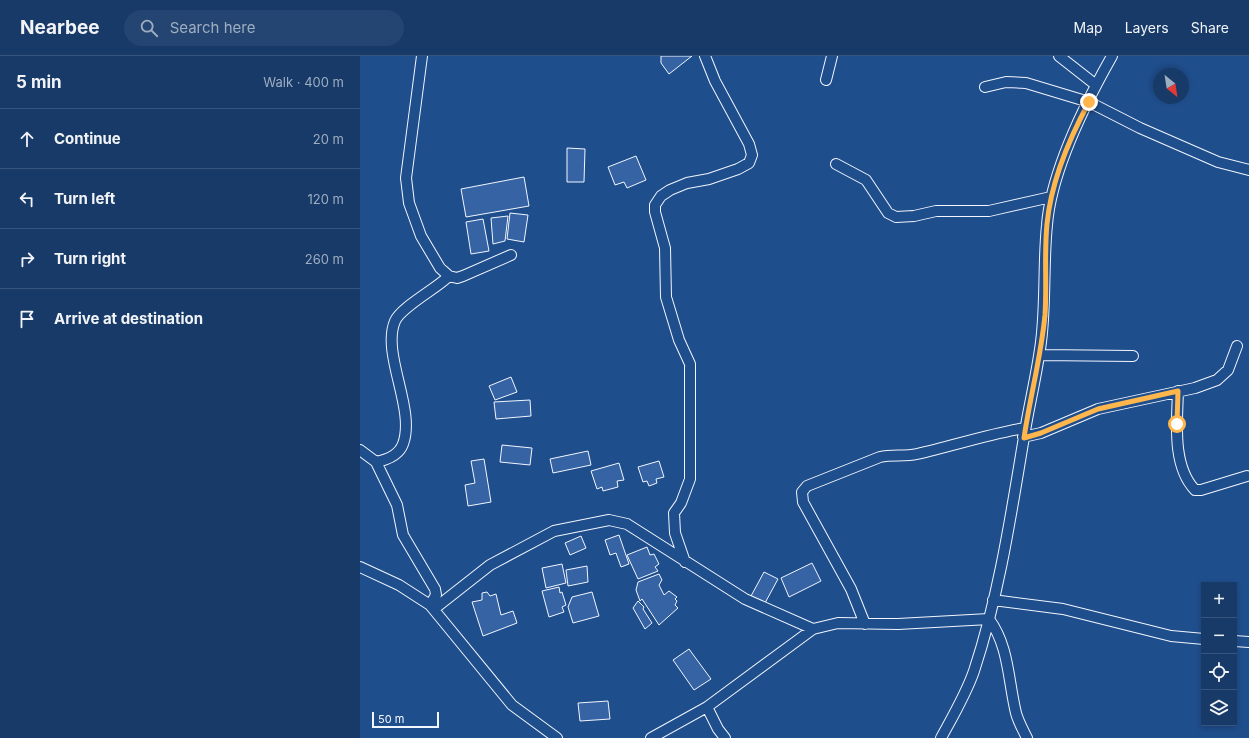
<!DOCTYPE html>
<meta charset="utf-8">
<style>
:root{--surface:#173a69;--page:#244571;--text:#f1f3f6;--muted:#9eadc0;--line:#36547d}
body{margin:0;font-family:Inter,sans-serif;background:var(--page);color:var(--text)}
.controls{position:absolute;right:12px;bottom:12px;display:grid;overflow:hidden;border-radius:0px;box-shadow:0 2px 6px #0003}
.controls button{width:36px;height:36px;display:grid;place-items:center;padding:0;border:0;border-bottom:1px solid var(--line);background:var(--surface);color:var(--text);font:20px sans-serif}
.compass{position:absolute;left:793px;top:12px;width:36px;height:36px;border-radius:50%;background:var(--surface);box-shadow:0 2px 6px #0003;rotate:150deg}
.scale{position:absolute;left:12px;bottom:10px;width:67px;box-sizing:border-box;padding-left:4px;border:2px solid #f2f6ff;border-top:0;font-size:11px;line-height:14px;white-space:nowrap;color:#f2f6ff;-webkit-text-stroke:3px #1f4e8c;paint-order:stroke}
.stop{position:absolute;width:12px;height:12px;margin:-9px;border:3px solid #ffb74d;border-radius:50%;background:#fff}
.stop.end{background:#ffb74d;border-color:#fff;box-shadow:0 1px 4px #0008}
.list{margin:0;padding:0;list-style:none}
h2{display:flex;justify-content:space-between;align-items:center;height:52px;margin:0;padding:0 16px;font-size:17px}
h2 small{font-size:13px;font-weight:400;color:var(--muted)}
.list li{display:grid;grid-template-columns:26px 1fr auto;gap:12px;align-items:center;box-sizing:border-box;height:60px;padding:0 16px;border-top:1px solid var(--line)}
.list b{display:block;font-size:15px;white-space:nowrap}
.list em{font-size:13px;font-style:normal;color:var(--muted)}
.icon{flex:none;width:22px;height:22px;fill:none;stroke:currentColor;stroke-width:2;stroke-linecap:round;stroke-linejoin:round}
.map{position:relative;flex:none;width:889px;height:682px;overflow:hidden}
header{display:flex;align-items:center;gap:24px;box-sizing:border-box;height:56px;padding:0 20px;background:var(--surface);border-bottom:1px solid var(--line)}
header strong{font-size:19px}
nav{display:flex;gap:22px;margin-inline-start:auto;font-size:14px}
.search{width:280px;height:36px;background:var(--page);display:flex;align-items:center;gap:10px;box-sizing:border-box;padding:0 14px;border-radius:22px;color:var(--muted);font-size:15px}
main{display:flex}
aside{flex:1;background:var(--surface)}
.map>svg:first-child{display:block}
.building{fill:#3563a3;stroke:#f2f6ff}
.lines{fill:none;stroke-linecap:round;stroke-linejoin:round}
.minor-casing{stroke:#f2f6ff;stroke-width:12}
.minor{stroke:#1f4e8c;stroke-width:10}
.route{stroke:#ffb74d;stroke-width:5}
</style>
<header>
<strong>Nearbee</strong>
<div class="search"><svg class="icon" aria-label="search" viewBox="0 0 24 24"><circle cx="10" cy="10" r="6"/><path d="M15 15l6 6"/></svg>Search here</div>
<nav><a>Map</a><a>Layers</a><a>Share</a></nav>
</header>
<main>
<aside>
<h2>5 min<small>Walk · 400 m</small></h2>
<ul class="list">
<li><svg class="icon" aria-label="ahead" viewBox="0 0 24 24"><path d="M12 20V5M6 11l6-6 6 6"/></svg><div><b>Continue</b></div><em>20 m</em></li>
<li><svg class="icon" aria-label="left" viewBox="0 0 24 24"><path d="M17 20v-9H6M10 6l-5 5 5 5"/></svg><div><b>Turn left</b></div><em>120 m</em></li>
<li><svg class="icon" aria-label="right" viewBox="0 0 24 24"><path d="M7 20v-9h11M14 6l5 5-5 5"/></svg><div><b>Turn right</b></div><em>260 m</em></li>
<li><svg class="icon" aria-label="arrive" viewBox="0 0 24 24"><path d="M6 21V4h12l-3 4 3 4H6"/></svg><div><b>Arrive at destination</b></div></li>
</ul>
</aside>
<div class="map">
<svg width="889" height="682" viewBox="0 0 889 682">
<rect width="100%" height="100%" fill="#1f4e8c"/>
<path class="building" d="M301 0H332L309 18 301 7Z
M207 92 225 93 224 126H207Z
M276 100 286 124 267 132 264 126 255 129 248 111Z
M164 121 169 150 106 161 101 133Z
M150 157 168 159 164 186 147 183Z
M148 160 145 185 133 188 131 162Z
M123 163 129 195 111 198 106 166Z
M151 321 157 336 135 344 129 330Z
M170 344 171 360 136 363 134 346Z
M142 389 172 392 170 409 140 406Z
M228 395 231 409 193 417 190 403Z
M124 403 131 446 108 450 105 429 115 427 111 405Z
M299 405 304 421 296 423 297 427 289 430 287 425 283 426 278 411Z
M259 407 264 424 257 425 258 431 243 435 242 431 237 433 231 415Z
M259 479 269 508 261 511 256 497 250 499 245 484Z
M221 480 226 492 210 499 205 487Z
M287 491 290 499 294 498 299 508 295 511 298 515 278 523 267 499Z
M452 507 461 525 429 541 421 522Z
M202 508 206 527 186 532 182 512Z
M227 510 228 526 208 530 206 514Z
M404 516 418 523 405 547 391 540Z
M299 518 302 524 299 529 304 539 309 535 317 541 315 543 317 545 315 549 318 552 299 569 282 543 280 545 276 534 278 526Z
M199 531 200 537 202 536 206 549 202 551 204 556 189 561 182 535Z
M127 536 130 540 136 538 141 559 153 555 157 567 123 580 112 546 122 544V537Z
M232 536 239 560 213 567 208 551 212 541Z
M278 545 284 551 283 553 292 567 285 573 273 552Z
M329 593 351 623 334 634 313 604Z
M248 645 250 663 220 665 218 647Z"/>
<g class="lines">
<defs>
<path id="minor" d="M62 0 46 122 49 147 61 180 80 212 89 220 97 222 103 220 151 199
M699 0 736 29
M466 24 472 0
M625 31 646 26 666 27 729 46 780 72 858 106 889 114
M476 108 506 124 528 157 536 161 554 160 576 155H629L691 141
M680 299 773 300
M818 335C817 366 812 410 835 434H841L887 420
M663 381 681 377 738 353 835 332 857 324 868 314 877 290
M0 394 16 406 37 449 43 479 75 533 76 539 70 549
M16 406C26 404 39 399 43 388 56 353 21 298 35 265 41 251 76 233 89 220
M325 506 315 477 314 457 321 447 330 423V308L319 284 306 241 305 192 295 156V149L301 140 310 134 327 127 349 123 378 113 389 107 392 99 389 88 355 25 345 0
M0 511 39 529 70 549 152 649 197 682
M633 544 703 553 811 580 844 583
M74 553 130 509 194 475 249 464 267 468 385 543 453 573
M505 568 491 533 443 446 442 436 447 430 520 401C532 398 544 401 557 398 593 390 628 378 665 372
M874 585 889 586
M347 651 358 673 365 682
M291 682 347 651 453 573 478 567 538 568 629 563C649 590 648 624 656 657 658 665 663 674 667 682
M581 682C593 660 606 638 614 615 639 539 651 459 664 381 669 349 677 318 681 286 686 247 683 208 687 169 691 116 726 46 752 0"/>
</defs>
<use href="#minor" class="minor-casing"/>
<use href="#minor" class="minor"/>
</g>
<g class="lines">
<path class="route" d="M729 46C709 83 691 126 687 168 684 198 687 229 685 259 681 301 670 341 664 382L681 377 738 353 818 335 817 368"/>
</g>
</svg>
<div class="controls">
<button>+</button>
<button>−</button>
<button><svg class="icon" aria-label="locate" viewBox="0 0 24 24"><circle cx="12" cy="12" r="6"/><path d="M12 2v4M12 18v4M2 12h4M18 12h4"/></svg></button>
<button><svg class="icon" aria-label="layers" viewBox="0 0 24 24"><path d="M12 4l9 5-9 5-9-5zM3 14l9 5 9-5"/></svg></button>
</div>
<svg class="compass" viewBox="-18 -18 36 36"><path d="M0-13l5 13h-10z" fill="#e53935"/><path d="M0 13l5-13h-10z" fill="#9eadc0"/></svg>
<div class="scale">50 m</div>
<div class="stop" style="left:817px;top:368px"></div>
<div class="stop end" style="left:729px;top:46px"></div>
</div>
</main>
